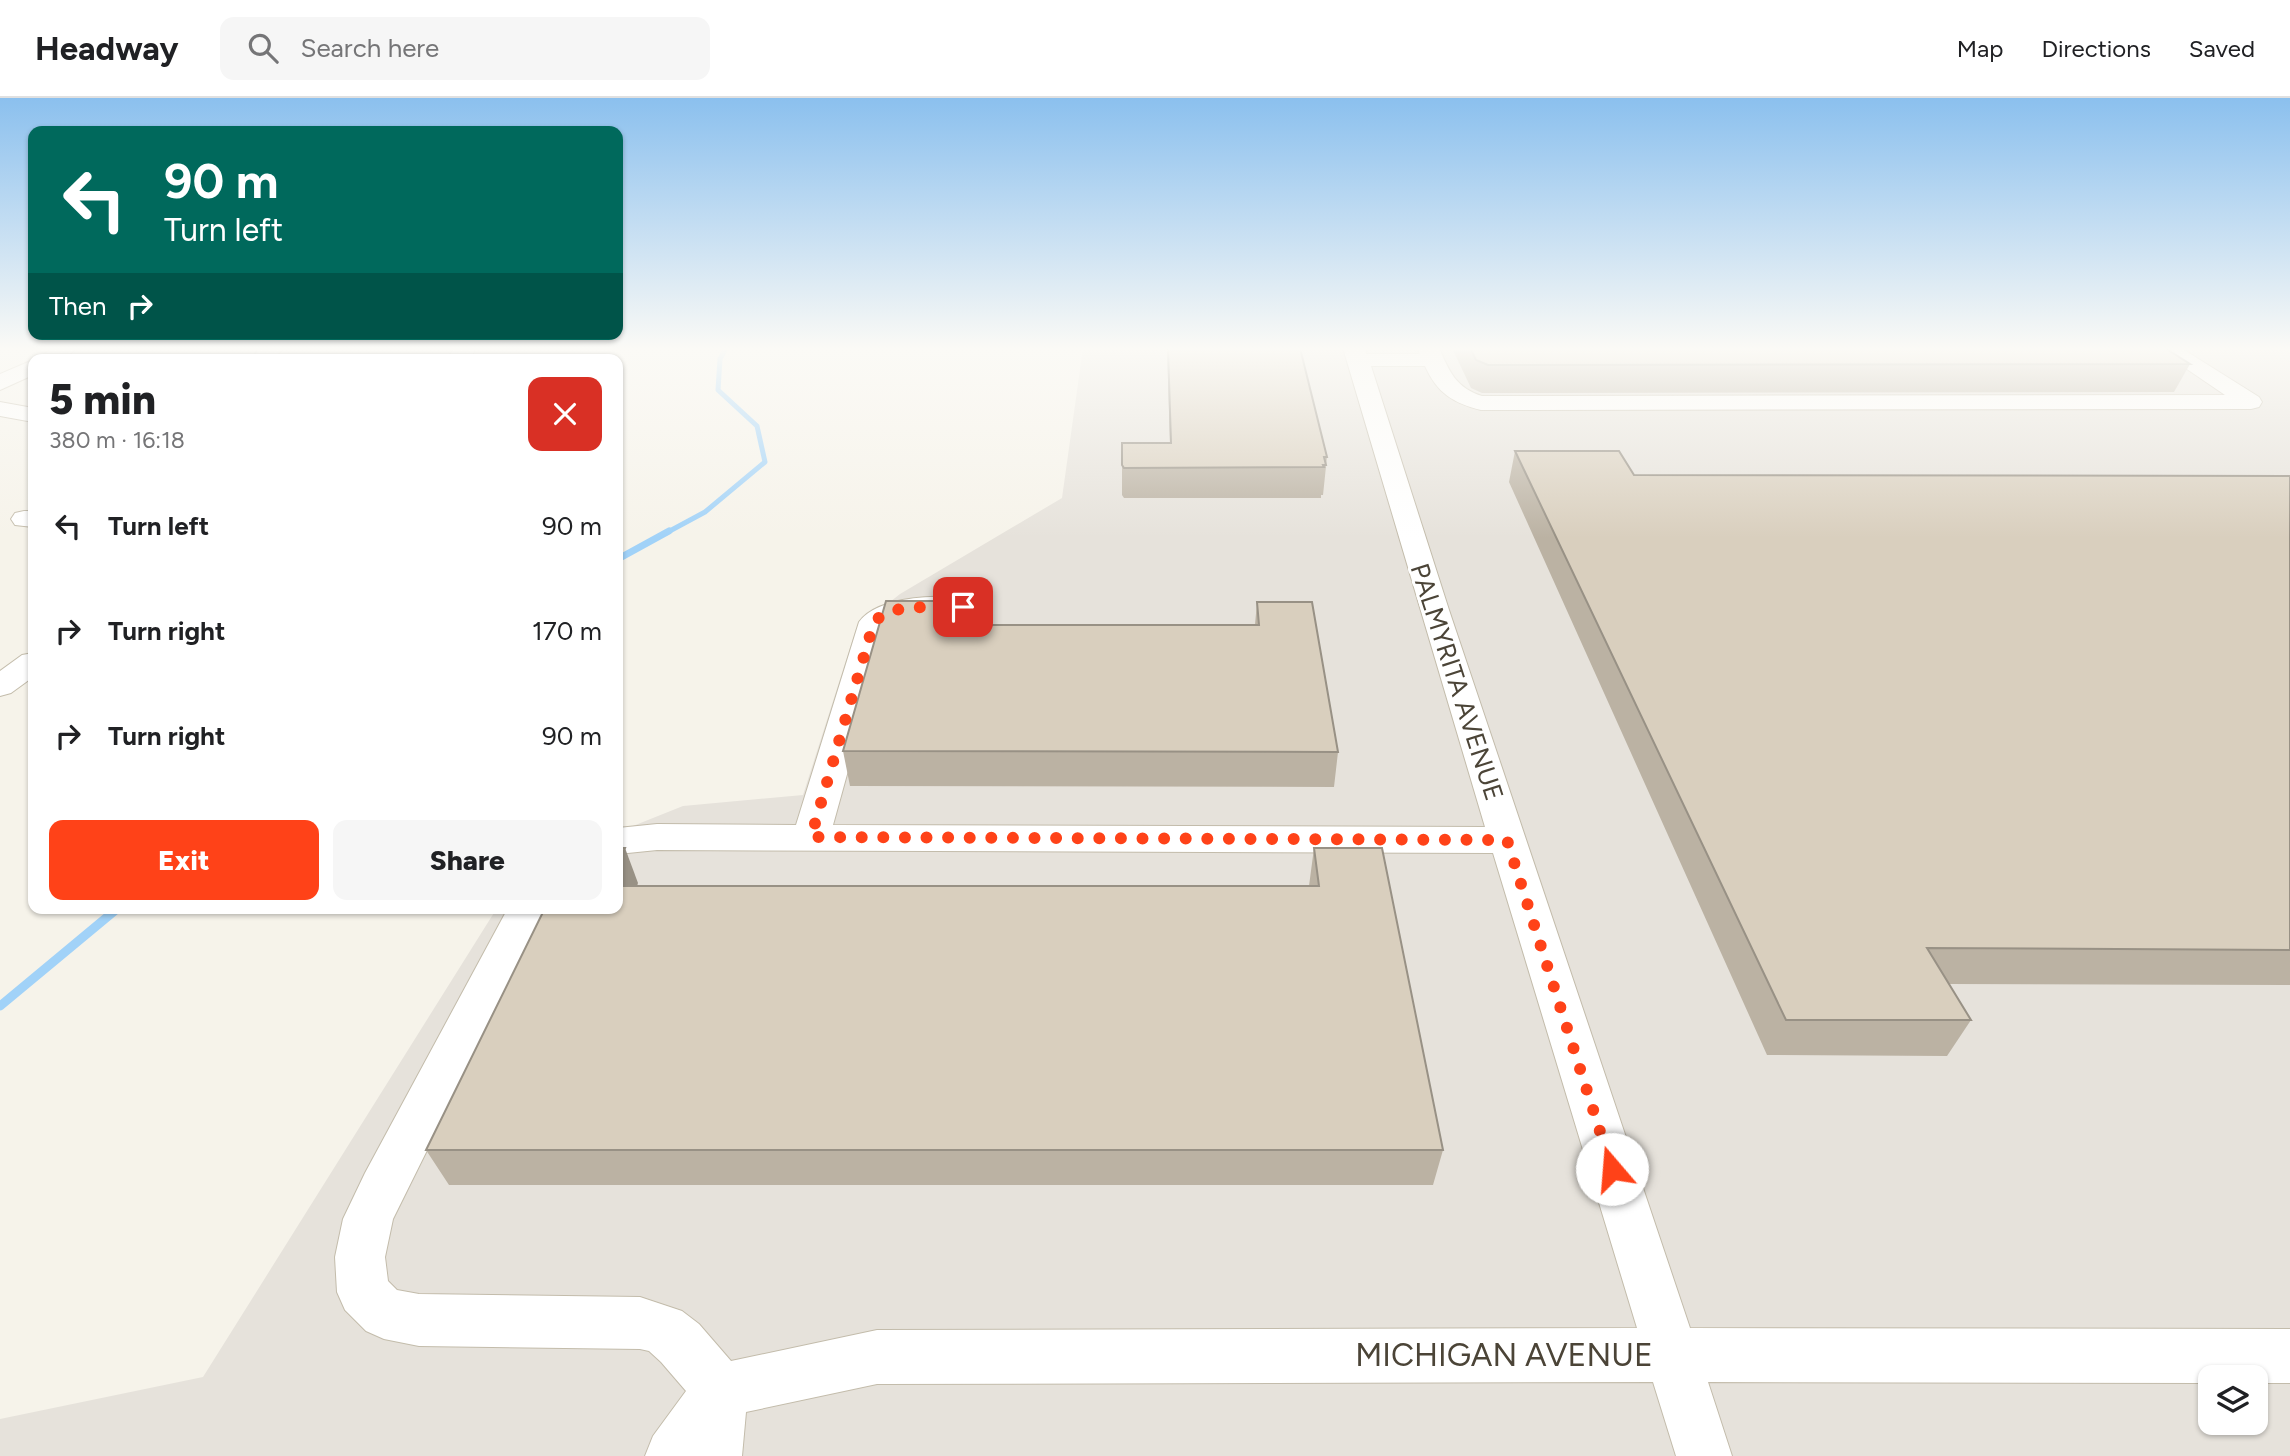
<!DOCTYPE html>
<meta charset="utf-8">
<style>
:root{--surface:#fff;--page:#f6f6f6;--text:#202124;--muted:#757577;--line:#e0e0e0;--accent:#ff4218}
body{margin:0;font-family:Figtree,sans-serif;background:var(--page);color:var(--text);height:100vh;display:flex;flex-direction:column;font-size:26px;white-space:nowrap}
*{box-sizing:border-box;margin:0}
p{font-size:23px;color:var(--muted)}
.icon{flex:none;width:38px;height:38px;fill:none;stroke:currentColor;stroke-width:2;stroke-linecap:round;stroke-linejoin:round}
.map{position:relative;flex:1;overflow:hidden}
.side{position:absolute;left:28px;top:256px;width:595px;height:560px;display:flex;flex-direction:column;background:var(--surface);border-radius:14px;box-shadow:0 2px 5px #0004}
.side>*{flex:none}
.hud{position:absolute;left:28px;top:28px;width:595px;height:214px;border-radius:14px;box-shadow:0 2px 5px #0004;background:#00695c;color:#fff;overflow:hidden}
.fabs{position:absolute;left:2198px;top:1267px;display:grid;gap:14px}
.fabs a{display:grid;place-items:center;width:70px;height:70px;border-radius:14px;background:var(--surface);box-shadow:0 2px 5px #0004;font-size:35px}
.pin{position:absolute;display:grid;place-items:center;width:60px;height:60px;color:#fff;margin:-30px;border-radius:14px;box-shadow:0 4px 10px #0006}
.me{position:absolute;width:77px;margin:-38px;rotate:342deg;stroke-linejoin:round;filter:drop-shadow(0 0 5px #0008)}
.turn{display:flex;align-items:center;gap:24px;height:147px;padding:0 21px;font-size:32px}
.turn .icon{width:91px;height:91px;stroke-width:2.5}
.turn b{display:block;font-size:49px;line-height:60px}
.then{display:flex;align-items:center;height:66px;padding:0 21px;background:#0003;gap:14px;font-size:26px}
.round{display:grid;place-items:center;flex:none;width:74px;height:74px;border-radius:14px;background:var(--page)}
.headline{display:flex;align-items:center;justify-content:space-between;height:119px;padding:0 21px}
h1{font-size:42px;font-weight:800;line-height:52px}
.action{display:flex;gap:14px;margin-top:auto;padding:14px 21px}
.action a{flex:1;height:80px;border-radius:14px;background:var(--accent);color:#fff;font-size:28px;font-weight:800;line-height:80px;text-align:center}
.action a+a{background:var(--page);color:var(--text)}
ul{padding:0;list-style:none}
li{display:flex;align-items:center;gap:21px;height:105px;padding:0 21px}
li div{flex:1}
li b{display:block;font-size:26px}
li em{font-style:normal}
header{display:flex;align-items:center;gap:42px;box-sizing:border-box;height:98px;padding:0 35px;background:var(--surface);border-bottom:2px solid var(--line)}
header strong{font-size:33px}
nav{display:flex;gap:38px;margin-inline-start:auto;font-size:24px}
.search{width:490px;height:63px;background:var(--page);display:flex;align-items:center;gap:18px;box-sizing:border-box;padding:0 24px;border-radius:14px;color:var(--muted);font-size:26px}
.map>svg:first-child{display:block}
</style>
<header>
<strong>Headway</strong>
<div class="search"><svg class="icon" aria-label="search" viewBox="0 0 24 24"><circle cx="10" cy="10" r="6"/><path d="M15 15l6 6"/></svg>Search here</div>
<nav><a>Map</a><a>Directions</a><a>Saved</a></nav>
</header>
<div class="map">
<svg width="2290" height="1358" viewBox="0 0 2290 1358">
<rect width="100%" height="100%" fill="#f6f3ea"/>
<path fill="#e6e2db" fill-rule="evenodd" d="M1083 250 2290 251V1358H0V1321L203 1279 497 810H618V734L683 708 803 697 856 531 900 496 1062 400ZM2210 1279H2256V1325H2210Z"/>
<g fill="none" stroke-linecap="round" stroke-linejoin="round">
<polyline stroke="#a1d2f8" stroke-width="5" points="666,435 705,414 765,364 757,328 718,292 720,261 726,250"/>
<polyline stroke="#a1d2f8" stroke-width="7" points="618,461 669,433"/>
<polyline stroke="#a1d2f8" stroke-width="9" points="0,908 118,810"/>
<g stroke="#c3bcab" stroke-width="2">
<g id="minor">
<polygon points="52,250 77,250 64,261 38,261"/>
<polygon points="260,250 283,250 274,261 251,261"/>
<polygon points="454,250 476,250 470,261 448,261"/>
<path d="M1343 250H1365L1366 256H1420L1417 250H1439C1449 273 1456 290 1482 298L2225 297 2156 250H2181L2259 299 2262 304 2259 309 2251 311 1481 312C1453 305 1437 295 1425 268H1371L1449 512 1690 1230 2290 1231V1285H2256V1279H2210V1285L1708 1284 1732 1358H1676L1653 1284 877 1286 746 1314 742 1358H645L653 1338 686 1293 661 1264 649 1253 640 1251 419 1248 384 1241 366 1233 345 1212 337 1194 335 1159 343 1121 365 1075 508 810H547L393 1121 385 1159 388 1183 397 1192 419 1196 640 1199 682 1213 699 1226 731 1263 877 1232 1637 1230 1493 755 657 752 618 756V730L657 726 796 727 859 524C878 497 944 495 973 503L978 509 973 515C946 522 912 510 888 528L833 727 1485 729Z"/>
<polygon points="33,262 33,277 0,292 0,276"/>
<polygon points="0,304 33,310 33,324 0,318"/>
<polygon points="24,413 33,413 33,429 15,427 11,421 15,415"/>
<polygon points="33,555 33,579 11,595 0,598 0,573 22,557"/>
</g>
</g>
<use href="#minor" fill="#fff" fill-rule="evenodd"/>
</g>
<g fill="#bbb2a3">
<polygon points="1167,250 1300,250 1327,359 1323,397 1321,397 1321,400 1124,400 1122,397 1122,345 1170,345"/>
<polygon points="1452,250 2165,250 2190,266 2174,294 1482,295 1471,290"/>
<polygon points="1515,353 1634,377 2290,378 2290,887 1949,886 1971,922 1947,958 1767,957 1509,384"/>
<polygon points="942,503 945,527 1255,527 1257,504 1338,654 1334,689 850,688 843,653"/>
<polygon points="1314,750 1443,1052 1433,1087 449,1087 426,1052 638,785 637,788 1309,788"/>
</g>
<g fill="#989185">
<polygon points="942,503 946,537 936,527"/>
<polygon points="625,750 638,785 622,824 618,810 618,765"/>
</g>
<g fill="#d9cfbe" stroke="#989185" stroke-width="2">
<polygon points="1168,250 1300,250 1327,359 1324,359 1326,367 1323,367 1324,369 1124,370 1122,367 1122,345 1171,345"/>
<polygon points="1470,250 2165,250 2190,266 1488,267 1476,262"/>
<polygon points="1515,353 1619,353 1634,377 2290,378 2290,852 1927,850 1971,922 1786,922"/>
<polygon points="886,503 942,503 936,527 1259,527 1257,504 1312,504 1338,654 843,653"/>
<polygon points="618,750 625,750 618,765"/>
<polygon points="1314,750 1382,750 1443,1052 426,1052 545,810 618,810 618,788 1319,788"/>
</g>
<linearGradient id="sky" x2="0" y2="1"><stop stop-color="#8bc0ee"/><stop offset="0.57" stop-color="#fbfaf6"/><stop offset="1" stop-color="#fbfaf6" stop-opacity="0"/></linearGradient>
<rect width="2290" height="440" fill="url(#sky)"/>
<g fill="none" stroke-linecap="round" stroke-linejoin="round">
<path stroke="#ff4218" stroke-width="12" stroke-dasharray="0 21.6" d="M963 509C935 511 895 503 874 524L811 739 1507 742 1612 1071"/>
</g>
<g text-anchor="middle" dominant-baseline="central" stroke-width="6" stroke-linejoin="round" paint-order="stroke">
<g font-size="26" fill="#4b4437" stroke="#fff">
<text transform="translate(1457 584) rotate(72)">PALMYRITA AVENUE</text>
</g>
<g font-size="32" fill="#4b4437" stroke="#fff">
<text x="1504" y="1257">MICHIGAN AVENUE</text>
</g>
</g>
</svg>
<div class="fabs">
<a><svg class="icon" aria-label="layers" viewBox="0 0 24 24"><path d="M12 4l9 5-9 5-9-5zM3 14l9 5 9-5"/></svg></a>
</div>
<div class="pin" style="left:963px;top:509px;background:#d93025"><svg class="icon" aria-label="arrive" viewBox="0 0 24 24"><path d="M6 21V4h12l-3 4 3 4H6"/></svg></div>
<svg class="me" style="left:1612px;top:1071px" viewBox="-20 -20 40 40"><circle r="19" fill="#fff"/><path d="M0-13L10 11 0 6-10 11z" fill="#ff4218"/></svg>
<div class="hud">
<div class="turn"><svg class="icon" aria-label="left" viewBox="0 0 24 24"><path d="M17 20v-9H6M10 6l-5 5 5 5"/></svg><div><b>90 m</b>Turn left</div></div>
<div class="then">Then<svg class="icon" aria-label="right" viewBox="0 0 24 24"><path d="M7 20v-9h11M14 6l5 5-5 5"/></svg></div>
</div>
<section class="side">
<div class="headline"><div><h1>5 min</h1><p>380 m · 16:18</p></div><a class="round" style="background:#d93025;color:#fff"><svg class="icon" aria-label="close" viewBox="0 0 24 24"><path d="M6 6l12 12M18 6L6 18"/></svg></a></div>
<ul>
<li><svg class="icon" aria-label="left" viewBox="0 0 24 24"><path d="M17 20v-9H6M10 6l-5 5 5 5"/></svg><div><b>Turn left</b></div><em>90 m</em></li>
<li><svg class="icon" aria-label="right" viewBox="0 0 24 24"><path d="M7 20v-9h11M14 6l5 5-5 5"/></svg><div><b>Turn right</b></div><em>170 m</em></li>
<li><svg class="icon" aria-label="right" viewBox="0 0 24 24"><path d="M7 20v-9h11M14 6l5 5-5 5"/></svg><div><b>Turn right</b></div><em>90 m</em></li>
</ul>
<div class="action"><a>Exit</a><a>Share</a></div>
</section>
</div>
